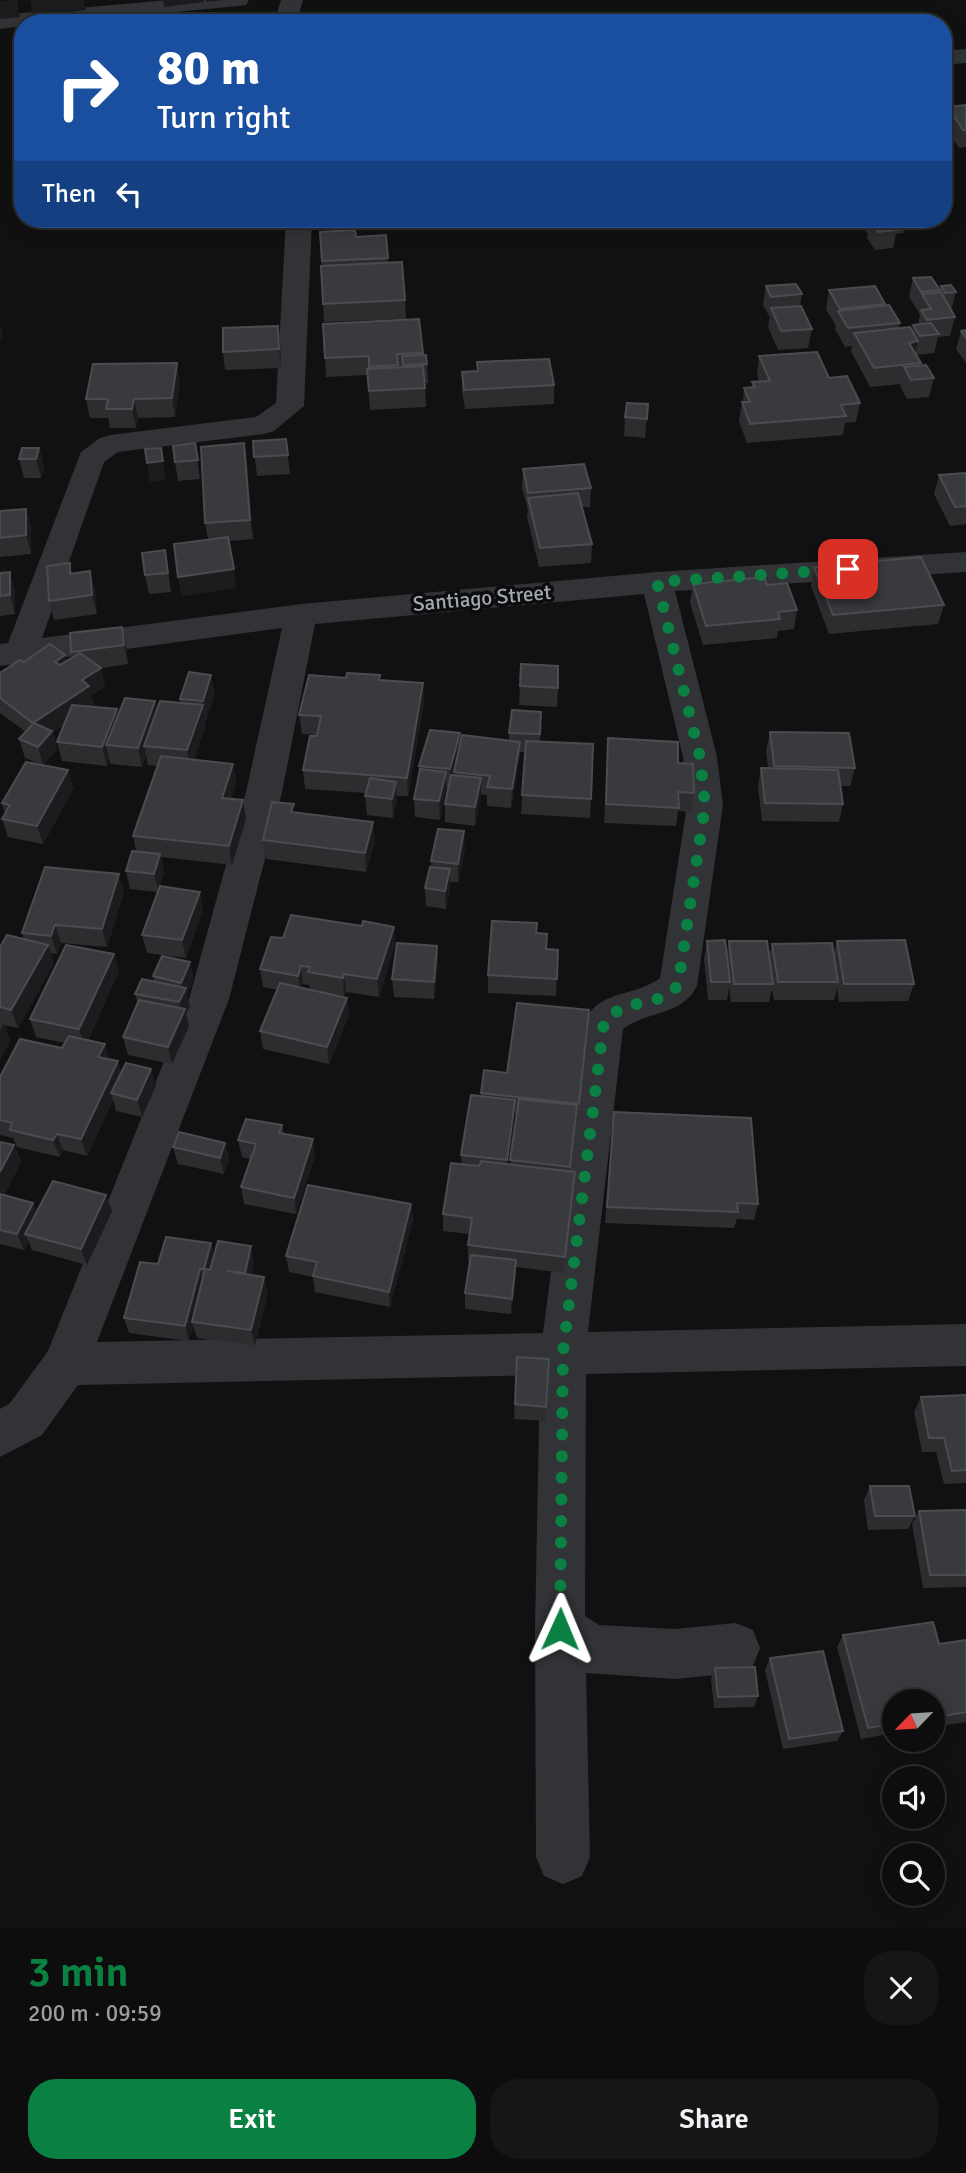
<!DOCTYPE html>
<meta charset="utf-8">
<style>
:root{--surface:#0d0d0e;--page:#161617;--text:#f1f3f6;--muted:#9a9c9e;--line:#2d2d2e;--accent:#0b8043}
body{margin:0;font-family:Signika,sans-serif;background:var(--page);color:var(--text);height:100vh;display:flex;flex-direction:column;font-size:26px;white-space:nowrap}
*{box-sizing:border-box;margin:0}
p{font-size:23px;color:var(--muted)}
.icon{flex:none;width:38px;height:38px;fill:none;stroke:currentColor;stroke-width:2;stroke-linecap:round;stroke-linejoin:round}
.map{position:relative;height:1928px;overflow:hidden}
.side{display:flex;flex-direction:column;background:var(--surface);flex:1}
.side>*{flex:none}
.top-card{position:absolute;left:14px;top:14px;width:938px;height:214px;border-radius:28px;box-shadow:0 4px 18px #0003,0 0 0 2px var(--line);background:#1a4fa0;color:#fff;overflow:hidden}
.needle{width:46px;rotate:245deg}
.fabs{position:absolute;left:882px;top:1689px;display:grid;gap:14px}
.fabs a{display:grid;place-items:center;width:63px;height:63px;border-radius:50%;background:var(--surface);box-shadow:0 4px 18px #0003,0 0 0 2px var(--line);font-size:35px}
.pin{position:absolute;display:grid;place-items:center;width:60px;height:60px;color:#fff;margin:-30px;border-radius:14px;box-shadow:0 4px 10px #0006}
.me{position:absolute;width:77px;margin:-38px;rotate:1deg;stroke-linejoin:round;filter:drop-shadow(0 0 5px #0008)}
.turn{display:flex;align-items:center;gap:24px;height:147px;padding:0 28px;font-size:32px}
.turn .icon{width:91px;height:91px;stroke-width:2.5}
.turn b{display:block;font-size:49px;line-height:60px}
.then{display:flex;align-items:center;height:66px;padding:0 28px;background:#0003;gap:14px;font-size:26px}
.round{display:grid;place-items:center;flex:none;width:74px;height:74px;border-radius:28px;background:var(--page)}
.summary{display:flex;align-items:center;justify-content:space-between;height:119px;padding:0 28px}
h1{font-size:42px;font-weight:600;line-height:52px;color:var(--accent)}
.cta{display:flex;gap:14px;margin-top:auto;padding:14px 28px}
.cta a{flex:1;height:80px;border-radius:28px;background:var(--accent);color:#fff;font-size:28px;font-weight:600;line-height:80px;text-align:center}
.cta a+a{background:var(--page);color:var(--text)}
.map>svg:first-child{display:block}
</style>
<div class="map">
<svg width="966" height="1928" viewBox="0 0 966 1928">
<rect width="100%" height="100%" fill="#111112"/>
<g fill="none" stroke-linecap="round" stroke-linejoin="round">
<g fill="#323337" fill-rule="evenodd">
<polygon points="168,0 249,0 246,5 238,6 63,23 23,23 23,26 0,29 0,15"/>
<polygon points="281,0 303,0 296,23 274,23"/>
<polygon points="966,49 966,63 943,65 943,51"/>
<path d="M286 219H312L304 406 274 431 264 434 118 452 104 462 42 638 301 604 657 572 966 552V572L675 591 717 757 723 805 697 986C681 1017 648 1010 623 1029L588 1332 966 1324V1366L586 1374 585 1616 599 1625 675 1629 735 1623 753 1630 760 1648 753 1666 735 1673 675 1679 586 1673 590 1857 582 1876 563 1884 544 1876 536 1857 535 1629 540 1375 78 1385 42 1435 0 1457V1409L10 1403 48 1351 189 999 246 792 282 628 0 666V644L8 643 81 452 100 438 110 435 256 417 276 403ZM644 594 683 757 687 805 660 978C635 997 601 989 584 1021L543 1333 97 1342 229 999 282 792 315 624Z"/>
</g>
</g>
<g fill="#2d2d30" fill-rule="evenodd">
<polygon points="966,105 966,147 959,148 944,125 948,107"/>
<polygon points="330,219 388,219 388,224 331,226"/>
<polygon points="861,219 907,219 904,233 896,234 893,248 875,250 867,238 868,235 860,222"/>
<polygon points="320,232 356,237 386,235 388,263 405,300 406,319 324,322"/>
<polygon points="913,278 940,290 941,286 956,292 951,310 955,317 950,336 938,337 934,353 916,355 921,363 920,365 934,378 929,397 907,399 900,386 901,384 870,387 851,351 852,346 845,347 835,329 836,326 826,309 829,290 885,304 885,306 900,323 899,328 912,331 913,325 918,324 920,316 918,311 909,297"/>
<polygon points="766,286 802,294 800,306 812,329 808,348 778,350 768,327 770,316 769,316 763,305"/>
<polygon points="419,319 423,355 427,364 428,383 425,383 426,407 370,410 367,375 326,377 325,358"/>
<polygon points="966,330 966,363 956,349 961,331"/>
<polygon points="280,345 281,368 225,370 223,352"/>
<polygon points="759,356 829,378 860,403 856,422 845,423 843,435 747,443 739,421 742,402 743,402 744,388 752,388 752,382 759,382 757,375"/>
<polygon points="477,362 554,385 554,404 465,409 462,391 462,372 477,371"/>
<polygon points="180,382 175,417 138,418 136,428 110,428 108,418 90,418 86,399"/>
<polygon points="648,404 645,438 624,436 625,417"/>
<polygon points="286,439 290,474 257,476 253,441"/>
<polygon points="195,443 200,479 178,481 175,462"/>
<polygon points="39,448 44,467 41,478 24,478 19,459"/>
<polygon points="247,462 253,539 229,541 236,588 182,596 178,577 208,539 205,523"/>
<polygon points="523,469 591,488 590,507 582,507 592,544 591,563 539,567 527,517 528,510 522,488"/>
<polygon points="966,473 966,524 950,526 934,494 939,475"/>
<polygon points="26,509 31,528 31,554 0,557 0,511"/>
<polygon points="165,550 171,592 149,594 145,575"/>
<polygon points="70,563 72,573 90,571 95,590 97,614 54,620 49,601"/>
<polygon points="814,567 944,605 938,624 829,634 811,586"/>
<polygon points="0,573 15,591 15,614 0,616"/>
<polygon points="693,584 767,585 797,610 794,629 778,631 777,638 703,645 690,603"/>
<polygon points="122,627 126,646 128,664 101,668 105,687 91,696 94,705 91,706 117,709 118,714 155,701 157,711 180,703 180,699 215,694 206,720 205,720 206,724 194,760 233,764 236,782 231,799 243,800 246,819 232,865 161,857 164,872 160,887 203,910 186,958 147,953 142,935 158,892 130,889 126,871 136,851 133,836 158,766 148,765 146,755 142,767 111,764 109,759 107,766 62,761 57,742 64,725 53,732 57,749 43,765 25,758 19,739 26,732 0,713 0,673 24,662 65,655 67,661 73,657 71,652"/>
<polygon points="380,680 423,683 424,702 408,796 397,796 397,801 393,818 367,815 365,796 366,793 305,789 303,770 317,735 302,734 299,715"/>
<polygon points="520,686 558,688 557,707 519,705"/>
<polygon points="541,712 540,742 591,799 590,818 521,814 525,752 520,752 519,761 511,808 487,806 487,795 481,794 475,826 445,822 445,804 448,788 446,787 440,820 415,817 414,799 419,774 419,766 460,733 460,746 509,741 509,733"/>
<polygon points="770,732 855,768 850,786 841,786 843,804 839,822 762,821 758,787 761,768 768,768 766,751"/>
<polygon points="608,738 678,763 694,793 691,812 678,811 676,826 604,823"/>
<polygon points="68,770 73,789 43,844 8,837 2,819 5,814 2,803"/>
<polygon points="295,812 375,841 366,872 266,859 263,840"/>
<polygon points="465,849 458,882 450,882 450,887 446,909 426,906 425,888 431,867 431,861"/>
<polygon points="124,892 107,947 61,943 57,954 50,953 54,963 18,1028 4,1025 10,1041 0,1060 0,947 24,940 22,933"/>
<polygon points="537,934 546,949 558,950 556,996 488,993 488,975"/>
<polygon points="707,941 726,954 729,941 769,956 772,944 834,952 837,941 914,984 908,1001 839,1002 837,988 834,1000 774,1000 772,989 769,1002 731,1002 729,987 727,1000 708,1000 704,959"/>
<path d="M395 945 379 997 346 992 344 996 325 993 347 998 349 1015 329 1064 263 1049 260 1031 278 990 263 987 260 969ZM303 984 309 985 310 989 302 988Z"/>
<polygon points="437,946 438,964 434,999 394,997 392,979"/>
<polygon points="114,954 119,971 88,1040 109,1059 121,1072 151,1069 156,1086 142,1117 116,1111 113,1100 87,1156 63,1150 60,1157 17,1147 13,1138 0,1135 0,1077 62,1048 65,1043 36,1037 30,1019"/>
<polygon points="190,962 193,979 187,995 190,1006 186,1014 189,1026 172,1064 128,1055 123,1037 138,1004 135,994 154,981 153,976"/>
<path d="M589 1010 577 1121H576L570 1171 573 1188 564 1273 516 1267 511 1314 465 1309V1293L470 1261H468V1245L470 1234 443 1231V1214L462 1164 461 1155 481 1096V1093ZM515 1114H517L510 1164H508Z"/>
<polygon points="614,1112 758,1204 754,1220 737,1219 734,1228 605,1223"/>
<polygon points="282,1125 284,1134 315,1156 296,1214 244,1204 241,1187 251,1159 242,1157 238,1140"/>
<polygon points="0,1142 14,1145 21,1162 4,1195 33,1203 37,1212 112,1211 87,1265 32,1250 29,1242 24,1250 0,1244"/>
<polygon points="225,1143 229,1159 224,1174 178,1164 173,1147"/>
<polygon points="411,1204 413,1220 390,1307 315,1292 313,1277 289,1272 286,1256"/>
<polygon points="211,1243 214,1255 254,1262 251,1275 268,1293 255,1345 197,1338 193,1326 189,1341 129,1333 124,1318 158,1264"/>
<polygon points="517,1357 549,1359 545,1421 514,1419"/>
<polygon points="966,1395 966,1483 944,1484 936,1452 922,1452 914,1412 921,1397"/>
<polygon points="870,1486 915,1516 908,1529 868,1530 864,1500"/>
<polygon points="966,1510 966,1587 923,1588 912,1524 919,1511"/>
<polygon points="843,1635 939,1644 966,1640 966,1722 933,1727 933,1701 894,1701 894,1733 861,1739 837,1647"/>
<polygon points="770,1658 843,1731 837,1741 783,1749 765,1670"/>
<polygon points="715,1668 758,1696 754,1707 714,1708 711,1679"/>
</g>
<g fill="#1c1c1e">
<polygon points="17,0 20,17 0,19 0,1"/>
<polygon points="30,0 84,0 86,10 33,17"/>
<polygon points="163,0 204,0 204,2 164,7"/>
<polygon points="206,0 225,0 206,2"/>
<polygon points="0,323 3,336 0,340"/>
<polygon points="278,326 280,345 281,368 279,349"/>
<polygon points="918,341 914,360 909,343"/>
<polygon points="177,363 180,382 175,417 172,398"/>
<polygon points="134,399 138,418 136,428 132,409"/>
<polygon points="244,443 247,462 253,539 250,520"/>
<polygon points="39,448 44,467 41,478 36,459"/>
<polygon points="161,448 166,480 150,482 147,463"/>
<polygon points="26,509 31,528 31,554 26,535"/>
<polygon points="234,569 236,588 182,596 178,577"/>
<polygon points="90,571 95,590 97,614 92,595"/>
<polygon points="10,572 15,591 15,614 10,595"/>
<polygon points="122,627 126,646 128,664 124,645"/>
<polygon points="65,655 70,674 55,662"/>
<polygon points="101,668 105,687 91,696 94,705 53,732 57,749 43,765 38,747 33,723 82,680"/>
<polygon points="211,675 215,694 206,720 203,701"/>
<polygon points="423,683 424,702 408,796 407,778"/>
<polygon points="155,701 158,720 144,746 146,755 142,767 138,748"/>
<polygon points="203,705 206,724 191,769 187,750"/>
<polygon points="117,709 121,728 106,745 109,759 107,766 102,747"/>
<polygon points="460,733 460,752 450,788 450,769"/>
<polygon points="520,742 519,761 511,808 512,789"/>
<polygon points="233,764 236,782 226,817 222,798"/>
<polygon points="68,770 73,789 43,844 37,826"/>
<polygon points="446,772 446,791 440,820 439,801"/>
<polygon points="481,778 481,797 475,826 475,807"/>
<polygon points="396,782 397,801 393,818 392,799"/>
<polygon points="243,800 246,819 232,865 229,846"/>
<polygon points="373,822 375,841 366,872 365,853"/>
<polygon points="464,831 465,849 458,882 458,864"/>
<polygon points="160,854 164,872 159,892 154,874"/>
<polygon points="450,869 450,887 446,909 445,891"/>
<polygon points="119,874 124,892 107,947 102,929"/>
<polygon points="200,892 203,910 186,958 182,940"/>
<polygon points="55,925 61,943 57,954 51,936"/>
<polygon points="394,927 395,945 379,997 377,979"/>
<polygon points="48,945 54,963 18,1028 11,1010"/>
<polygon points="437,946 438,964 434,999 434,982"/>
<polygon points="114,954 119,971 85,1046 79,1029"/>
<polygon points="190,962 193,979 187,995 190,1006 186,1014 189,1026 172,1064 168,1047 182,1015 179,1002 183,994 181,983"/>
<polygon points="301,966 303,984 301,994 298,976"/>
<polygon points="344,974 346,992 344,996 343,978"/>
<polygon points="347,998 349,1015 329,1064 327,1047"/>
<polygon points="4,1023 10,1041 0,1060 0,1030"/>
<polygon points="105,1044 110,1062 98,1057"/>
<polygon points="118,1061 123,1078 111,1093 113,1100 87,1156 81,1139"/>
<polygon points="151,1069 156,1086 142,1117 137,1100"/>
<polygon points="515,1100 515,1117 506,1177 507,1160"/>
<polygon points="57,1134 63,1150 60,1157 53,1140"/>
<polygon points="313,1139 315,1156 296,1214 294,1198"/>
<polygon points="225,1143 229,1159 224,1174 220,1158"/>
<polygon points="14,1145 21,1162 0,1202 0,1172"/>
<polygon points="106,1195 112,1211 87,1265 81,1249"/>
<polygon points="33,1203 40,1219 25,1234 29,1242 24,1250 17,1234"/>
<polygon points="411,1204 413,1220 390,1307 389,1292"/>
<polygon points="211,1243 215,1259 208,1285 204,1269"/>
<polygon points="251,1246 254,1262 248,1289 245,1273"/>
<polygon points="516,1260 516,1276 511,1314 512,1299"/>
<polygon points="200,1269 205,1284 192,1322 193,1326 189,1341 185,1326"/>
<polygon points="264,1277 268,1293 255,1345 251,1330"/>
</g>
<g fill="#393a3e" stroke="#4a4c50" stroke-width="2">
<polygon points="966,105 966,130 963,130 948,107"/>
<polygon points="871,219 890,219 897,230 878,232"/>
<polygon points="355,230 356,237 386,235 388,258 322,261 320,232"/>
<polygon points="402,262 405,300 323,304 321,266"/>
<polygon points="931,277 940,290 921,292 913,278"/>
<polygon points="796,284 802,294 771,297 766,286"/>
<polygon points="951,285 956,292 945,293 941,286"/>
<polygon points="875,286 885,304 840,309 829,290"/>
<polygon points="941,292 955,317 927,320 921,310 931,309 922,294"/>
<polygon points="889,305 900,323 848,328 838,311"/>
<polygon points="801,306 812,329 781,331 771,308"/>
<polygon points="419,319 423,353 397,354 398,365 369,367 369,356 325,358 323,324"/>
<polygon points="931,323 939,334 920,336 913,325"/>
<polygon points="278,326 279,349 223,352 223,328"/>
<polygon points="910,327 918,341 909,343 921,363 874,368 854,333"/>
<polygon points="966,330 966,338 961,331"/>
<polygon points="817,352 829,378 847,376 860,403 841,405 846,416 750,424 742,402 750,402 744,388 755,387 752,382 770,381 759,356"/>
<polygon points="426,355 427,364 403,365 402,356"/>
<polygon points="549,359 554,385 464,390 462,372 478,371 477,362"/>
<polygon points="177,363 172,398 134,399 132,409 106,409 108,399 86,399 93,364"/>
<polygon points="926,365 934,378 911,380 904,367"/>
<polygon points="423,366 425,388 369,391 367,369"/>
<polygon points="627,403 648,404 647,419 625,417"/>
<polygon points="286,439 288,455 254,457 253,441"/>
<polygon points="195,443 198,460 175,462 173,446"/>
<polygon points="244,443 250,520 205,523 201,447"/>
<polygon points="22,448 39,448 36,459 19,459"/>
<polygon points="161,448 163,461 147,463 145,449"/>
<polygon points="584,464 591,488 528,493 523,469"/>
<polygon points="966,473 966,506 955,507 939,475"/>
<polygon points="578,493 592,544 540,548 528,498"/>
<polygon points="26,509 26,535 0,538 0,511"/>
<polygon points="228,537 234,569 178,577 174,544"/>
<polygon points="165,550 168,573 145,575 142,553"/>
<polygon points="921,557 944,605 833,615 814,567"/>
<polygon points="70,563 70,574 90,571 92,595 49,601 47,566"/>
<polygon points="10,572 10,595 0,596 0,573"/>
<polygon points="764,577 767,585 787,583 797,610 778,612 780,619 706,626 693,584"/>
<polygon points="122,627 124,645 71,652 70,633"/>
<polygon points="50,644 65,655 55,662 60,665 80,653 101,668 82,680 89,686 33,723 0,698 0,673 20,660 24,662"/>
<polygon points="521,664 558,666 558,688 520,686"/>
<polygon points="189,672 211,675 203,701 180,699"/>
<polygon points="347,673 380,675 379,680 423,683 407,778 303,770 310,736 317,736 321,716 299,715 309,675 346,678"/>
<polygon points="125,698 155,701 138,748 106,745"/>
<polygon points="160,701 203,705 187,750 144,746"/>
<polygon points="72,705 117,709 102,747 57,742"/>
<polygon points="512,710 541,712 540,734 509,733"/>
<polygon points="34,723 52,731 38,747 19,739"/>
<polygon points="430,730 460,733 450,769 419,766"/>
<polygon points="770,732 849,733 855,768 774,766"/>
<polygon points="462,735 520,742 512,789 487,787 490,776 454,772"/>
<polygon points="608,738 678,742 678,763 693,764 694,793 678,792 679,808 606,804"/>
<polygon points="526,741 593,744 591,799 522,795"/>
<polygon points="161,756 233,764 222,798 243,800 229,846 133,836"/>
<polygon points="26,762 68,770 37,826 2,819 10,805 2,803"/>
<polygon points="761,768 838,770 843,804 765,803"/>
<polygon points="420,769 446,772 439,801 414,799"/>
<polygon points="451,775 481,778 475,807 445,804"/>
<polygon points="370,778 396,782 392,799 365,796"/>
<polygon points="272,802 294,804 291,812 373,822 365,853 263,840"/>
<polygon points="438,829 464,831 458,864 431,861"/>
<polygon points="132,851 160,854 154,874 126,871"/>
<polygon points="45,867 119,874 102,929 55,925 51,936 22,933"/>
<polygon points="430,867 450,869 445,891 425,888"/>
<polygon points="160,886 200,892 182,940 142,935"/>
<polygon points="291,915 362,926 363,921 394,927 377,979 344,974 343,978 308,972 310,967 301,966 298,976 260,969 271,937 283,938"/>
<polygon points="492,921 537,923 536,933 547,934 546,949 558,950 557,979 488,975"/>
<polygon points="7,935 48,945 11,1010 0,1007 0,947"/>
<polygon points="725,940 730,982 711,982 707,941"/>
<polygon points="905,940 914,984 844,984 837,941"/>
<polygon points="729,941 767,941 773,984 734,984"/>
<polygon points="397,943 437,946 434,982 392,979"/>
<polygon points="832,943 838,982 778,982 772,944"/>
<polygon points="66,945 114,954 79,1029 30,1019"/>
<polygon points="162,956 190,962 181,983 153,976"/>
<polygon points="142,979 186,988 179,1002 135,994"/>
<polygon points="280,983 347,998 327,1047 260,1031"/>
<polygon points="139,1000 185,1009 168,1047 123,1037"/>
<polygon points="517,1003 589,1010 579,1104 481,1093 484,1070 507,1073"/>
<polygon points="69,1036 105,1044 98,1057 118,1061 81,1139 57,1134 53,1140 10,1130 12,1123 0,1120 0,1077 20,1039 62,1048"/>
<polygon points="126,1063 151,1069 137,1100 111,1093"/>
<polygon points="471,1095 515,1100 507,1160 461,1155"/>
<polygon points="519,1099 577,1105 570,1167 510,1160"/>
<polygon points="614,1112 751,1118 758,1204 737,1203 738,1212 607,1207"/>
<polygon points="246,1119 282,1125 279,1133 313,1139 294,1198 241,1187 256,1144 238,1140"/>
<polygon points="179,1132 225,1143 220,1158 173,1147"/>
<polygon points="0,1142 14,1145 0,1172"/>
<polygon points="481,1161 575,1172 565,1257 468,1245 472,1218 443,1214 451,1163 479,1166"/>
<polygon points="53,1181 106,1195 81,1249 25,1234"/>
<polygon points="308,1185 411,1204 389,1292 313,1276 317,1262 286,1256"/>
<polygon points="0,1194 33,1203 17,1234 0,1230"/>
<polygon points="166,1237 211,1243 204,1269 200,1269 185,1326 124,1318 140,1262 158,1264"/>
<polygon points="218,1241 251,1246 245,1273 227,1271 264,1277 251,1330 192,1322 205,1269 210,1270"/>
<polygon points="471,1255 516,1260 512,1299 465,1293"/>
<polygon points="517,1357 549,1359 546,1407 515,1404"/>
<polygon points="966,1395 966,1470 952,1471 944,1438 929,1438 921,1397"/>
<polygon points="870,1486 909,1486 915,1516 875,1516"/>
<polygon points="966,1510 966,1575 930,1575 919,1511"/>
<polygon points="933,1622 939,1644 966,1640 966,1712 933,1718 933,1701 894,1701 894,1724 868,1728 843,1635"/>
<polygon points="823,1651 843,1731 789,1739 770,1658"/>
<polygon points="755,1667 758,1696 718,1697 715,1668"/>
</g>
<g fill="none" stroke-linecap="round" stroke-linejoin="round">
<polyline stroke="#0b8043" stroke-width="12" stroke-dasharray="0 21.6" points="560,1629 563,1352 604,1021 623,1007 662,998 678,986 705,805 700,757 657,582 848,569"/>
</g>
<g text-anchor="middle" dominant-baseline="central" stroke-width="7" stroke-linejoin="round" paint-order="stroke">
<g font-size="21" fill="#a2a8b2" stroke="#0c0c0d">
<text transform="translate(482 598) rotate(-5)">Santiago Street</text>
</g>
</g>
</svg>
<div class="fabs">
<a><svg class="needle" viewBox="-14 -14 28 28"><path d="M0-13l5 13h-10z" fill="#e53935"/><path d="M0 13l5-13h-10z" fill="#9a9c9e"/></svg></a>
<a><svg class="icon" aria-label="sound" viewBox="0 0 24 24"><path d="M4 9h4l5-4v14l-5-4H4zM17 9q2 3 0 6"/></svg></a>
<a><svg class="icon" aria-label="search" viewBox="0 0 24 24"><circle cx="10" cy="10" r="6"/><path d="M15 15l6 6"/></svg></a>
</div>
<div class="pin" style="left:848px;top:569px;background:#d93025"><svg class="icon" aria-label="arrive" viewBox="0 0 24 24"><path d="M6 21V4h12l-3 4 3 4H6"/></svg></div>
<svg class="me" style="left:560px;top:1629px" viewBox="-20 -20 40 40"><path d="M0-17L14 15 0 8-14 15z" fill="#0b8043" stroke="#fff" stroke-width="4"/></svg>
<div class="top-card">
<div class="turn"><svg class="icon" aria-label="right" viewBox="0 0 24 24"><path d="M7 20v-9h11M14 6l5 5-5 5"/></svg><div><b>80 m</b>Turn right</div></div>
<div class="then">Then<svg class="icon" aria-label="left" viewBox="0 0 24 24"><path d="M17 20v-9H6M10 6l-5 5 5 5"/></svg></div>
</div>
</div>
<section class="side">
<div class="summary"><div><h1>3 min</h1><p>200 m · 09:59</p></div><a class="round"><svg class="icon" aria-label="close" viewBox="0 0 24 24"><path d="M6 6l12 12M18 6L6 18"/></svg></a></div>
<div class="cta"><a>Exit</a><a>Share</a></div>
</section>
